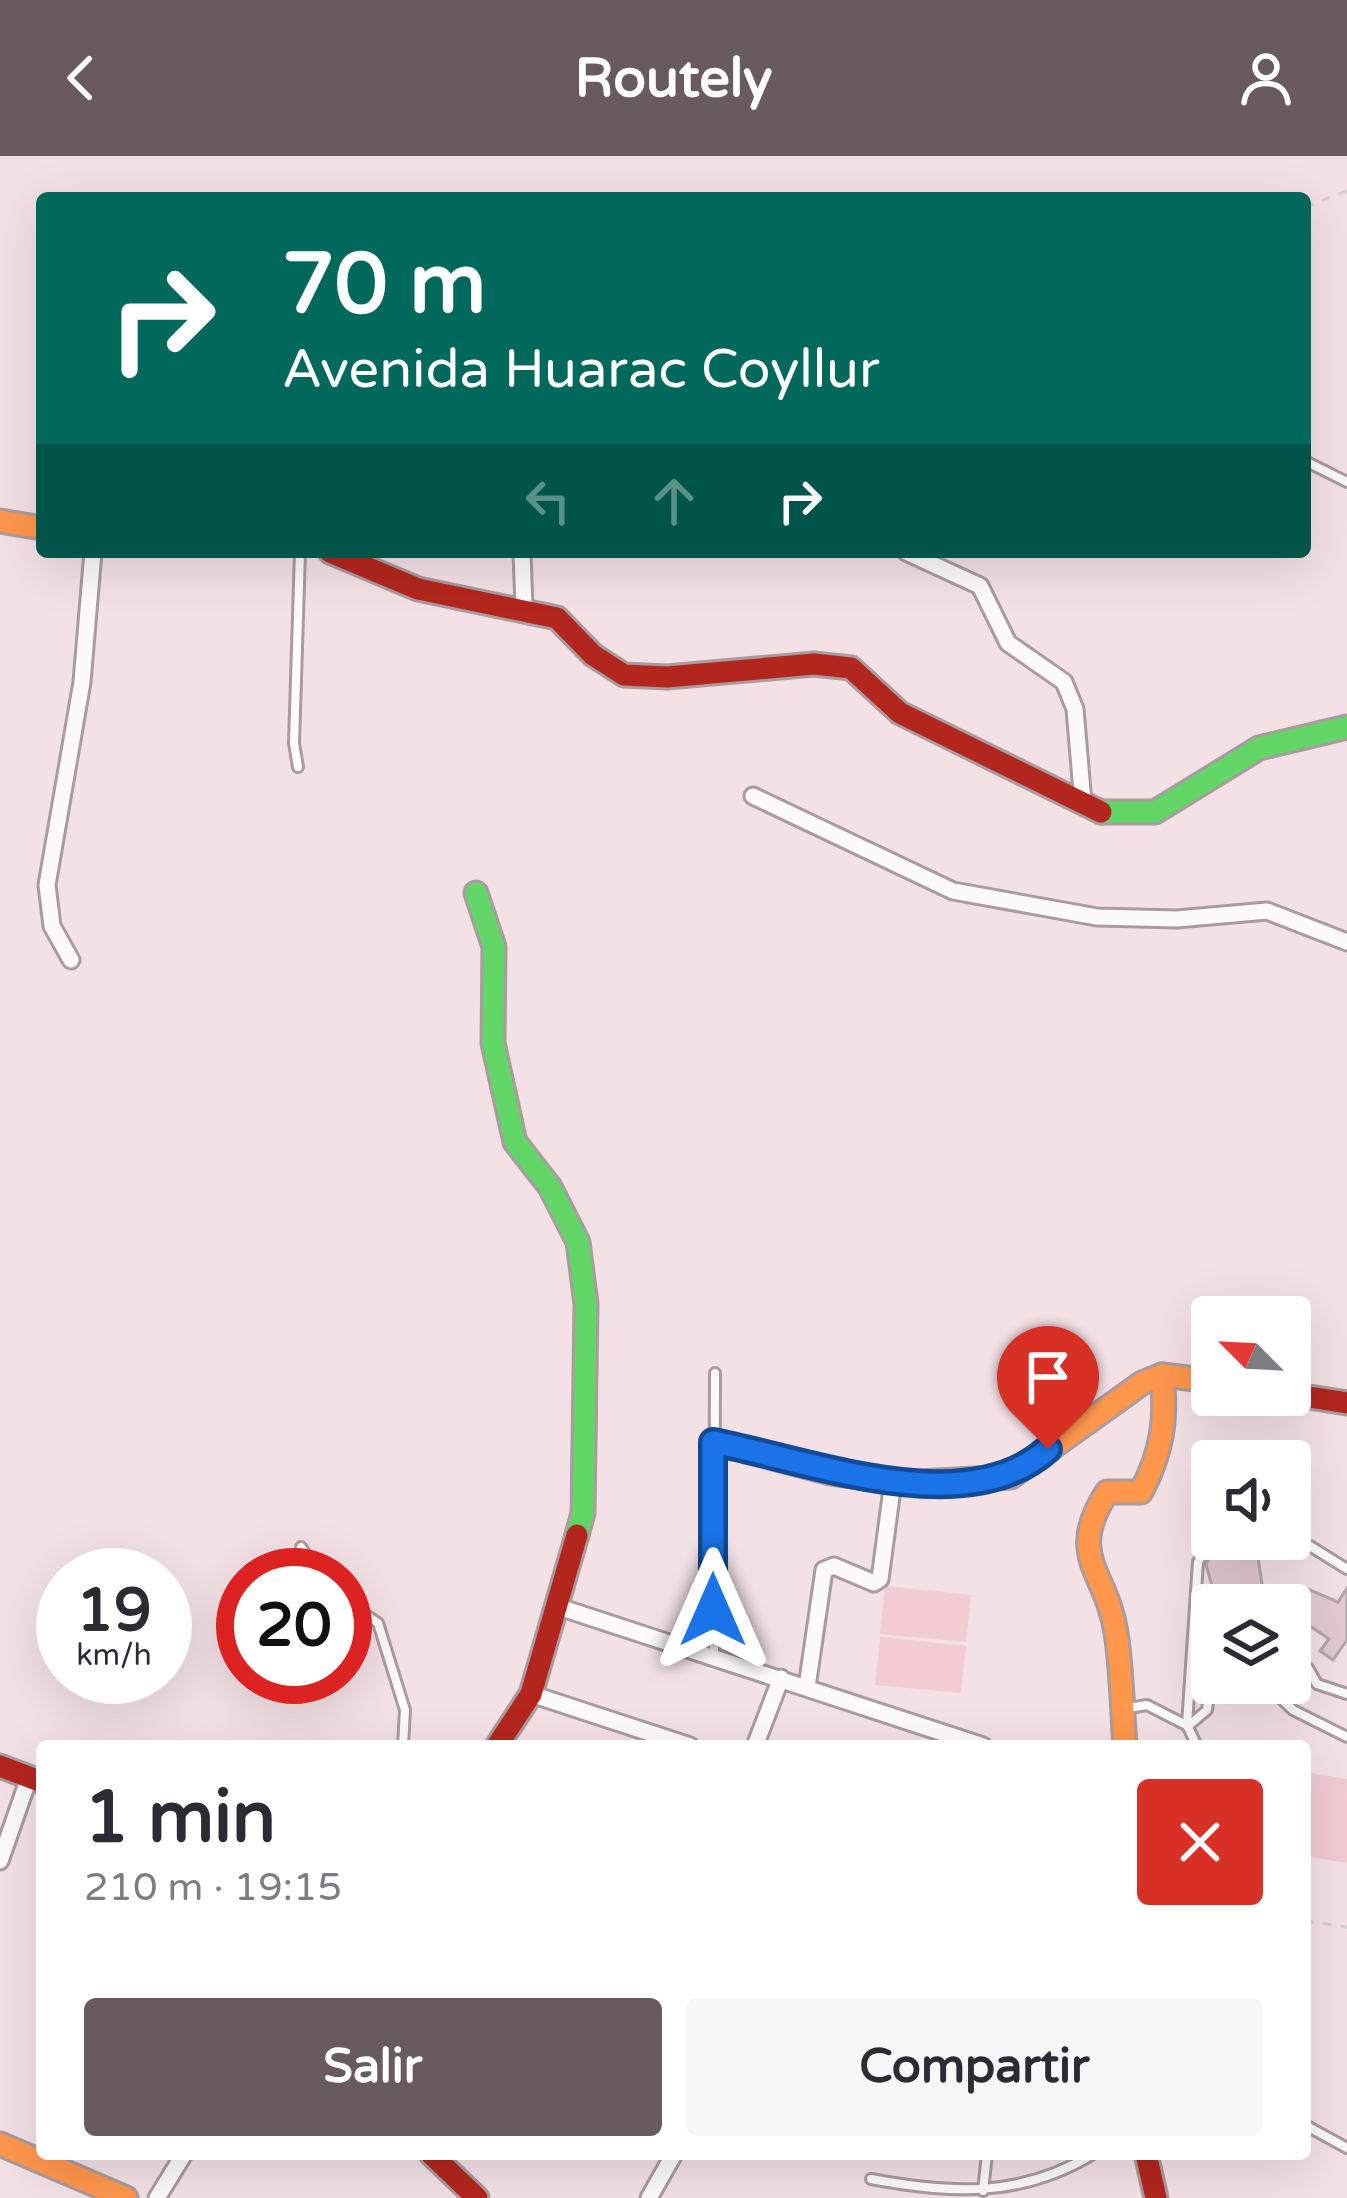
<!DOCTYPE html>
<html lang="es">
<meta charset="utf-8">
<style>
:root{--surface:#fff;--page:#f7f7f7;--text:#2b2b33;--muted:#7c7c81;--accent:#695a5e}
body{margin:0;font-family:"Varela Round",sans-serif;background:var(--page);color:var(--text);height:100vh;display:flex;flex-direction:column;font-size:45px;white-space:nowrap}
*{box-sizing:border-box;margin:0}
p{font-size:39px;color:var(--muted)}
.icon{flex:none;width:66px;height:66px;fill:none;stroke:currentColor;stroke-width:2;stroke-linecap:round;stroke-linejoin:round}
.map{position:relative;flex:1;overflow:hidden}
.drawer{position:absolute;left:36px;top:1584px;width:1275px;height:420px;display:flex;flex-direction:column;background:var(--surface);border-radius:12px;box-shadow:0 12px 48px #0002}
.drawer>*{flex:none}
.hud{position:absolute;left:36px;top:36px;width:1275px;height:366px;border-radius:12px;box-shadow:0 12px 48px #0002;background:#00695c;color:#fff;overflow:hidden}
.needle{width:78px;rotate:294deg}
.fabs{position:absolute;left:1191px;top:1140px;display:grid;gap:24px}
.fabs a{display:grid;place-items:center;width:120px;height:120px;border-radius:12px;background:var(--surface);box-shadow:0 12px 48px #0002;font-size:60px}
.speed{position:absolute;left:36px;top:1392px;display:flex;gap:24px;font-size:60px;font-weight:700;text-align:center}
.speed>*{display:grid;place-content:center;width:156px;height:156px;border-radius:50%;background:var(--surface);box-shadow:0 12px 48px #0002;line-height:1}
.speed small{font-size:30px;font-weight:400}
.speed .limit{border:18px solid #d22;background:#fff;color:#111}
.pin{position:absolute;display:grid;place-items:center;width:102px;height:102px;color:#fff;margin:-123px -51px;border-radius:50% 50% 50% 0;rotate:-45deg;box-shadow:0 0 12px #0007}
.pin .icon{rotate:45deg}
.me{position:absolute;width:132px;margin:-66px;rotate:0deg;stroke-linejoin:round;filter:drop-shadow(0 0 9px #0008)}
.turn{display:flex;align-items:center;gap:42px;height:252px;padding:0 48px;font-size:54px}
.turn .icon{width:156px;height:156px;stroke-width:2.5}
.turn b{display:block;font-size:84px;line-height:102px}
.lanes{display:flex;align-items:center;height:114px;padding:0 48px;background:#0003;justify-content:center;gap:60px;direction:ltr}
.lanes .off{opacity:.35}
.round{display:grid;place-items:center;flex:none;width:126px;height:126px;border-radius:12px;background:var(--page)}
.headline{display:flex;align-items:center;justify-content:space-between;height:204px;padding:0 48px}
h1{font-size:72px;font-weight:800;line-height:90px}
.primary-button{display:flex;gap:24px;margin-top:auto;padding:24px 48px}
.primary-button a{flex:1;height:138px;border-radius:12px;background:var(--accent);color:#fff;font-size:48px;font-weight:800;line-height:138px;text-align:center}
.primary-button a+a{background:var(--page);color:var(--text)}
header{display:flex;justify-content:space-between;align-items:center;height:156px;padding:0 48px;background:var(--accent);color:#fff;font-size:54px;font-weight:800}
.map>svg:first-child{display:block}
</style>
<header><svg class="icon" aria-label="back" viewBox="0 0 24 24"><path d="M15 5l-7 7 7 7"/></svg>Routely<svg class="icon" aria-label="person" viewBox="0 0 24 24"><circle cx="12" cy="8" r="4"/><path d="M4 21q1-7 8-7t8 7"/></svg></header>
<div class="map">
<svg width="1347" height="2042" viewBox="0 0 1347 2042">
<rect width="100%" height="100%" fill="#f4e1e5"/>
<g fill="#f2cbd3">
<polygon points="885,1430 971,1439 966,1486 880,1478"/>
<polygon points="880,1481 966,1490 961,1537 875,1529"/>
<polygon points="1305,1616 1347,1623 1347,1707 1305,1700"/>
</g>
<g fill="#e2cad0" stroke="#b5a6aa" stroke-width="3">
<polygon points="1264,1385 1266,1400 1258,1401 1265,1449 1217,1449 1206,1408 1217,1390"/>
<polygon points="1347,1432 1347,1484 1333,1504 1320,1495 1329,1483 1291,1457 1308,1433 1338,1446"/>
</g>
<g fill="none" stroke-linecap="round" stroke-linejoin="round">
<g stroke="#a99b9e" stroke-width="14">
<g id="lane">
<polyline points="1305,305 1347,326"/>
<polyline points="298,611 294,587 300,396"/>
<polyline points="1285,1383 1310,1390 1347,1413"/>
<polyline points="301,1391 319,1419"/>
<polyline points="345,1445 378,1467 405,1554 403,1590"/>
<polyline points="714,1499 715,1217"/>
<polyline points="1308,1512 1317,1528 1347,1538"/>
<polyline points="1265,1527 1293,1554 1347,1581"/>
<polyline points="1122,1553 1147,1549 1188,1570 1207,1554 1212,1516"/>
<polyline points="1197,1590 1187,1569 1198,1406 1212,1382"/>
<polyline points="1305,1969 1347,1992"/>
<path d="M871 2023C951 2038 1021 2042 1093 1998"/>
<polyline points="983,2035 987,1998"/>
</g>
</g>
<g stroke="#a99b9e" stroke-width="21">
<g id="street">
<polyline points="522,396 524,452"/>
<polyline points="906,396 980,430 1008,487 1064,526 1075,553 1083,647"/>
<polyline points="753,640 953,735 1097,761 1177,763 1267,755 1347,786"/>
<polyline points="71,804 52,770 47,729 82,526 93,396"/>
<polyline points="556,1450 983,1590"/>
<polyline points="807,1531 824,1414 834,1410 874,1427 880,1423 892,1333 900,1327"/>
<polyline points="531,1538 690,1590"/>
<polyline points="755,1590 781,1522"/>
<polyline points="0,1705 30,1619"/>
<polyline points="157,2042 184,1998"/>
<polyline points="649,2042 674,1998"/>
</g>
</g>
<g stroke="#a99b9e" stroke-width="27">
<g id="fast">
<polyline points="1101,656 1155,656 1259,592 1347,571"/>
<polyline points="476,737 494,791 493,887 515,986 550,1031 578,1086 586,1148 583,1357 577,1379"/>
</g>
</g>
<g stroke="#a99b9e" stroke-width="27">
<g id="slow">
<polyline points="0,365 42,372"/>
<polyline points="713,1286 830,1317 900,1327 1011,1321 1142,1227 1162,1219 1212,1225"/>
<path d="M1125 1590C1122 1553 1122 1514 1116 1477 1107 1415 1065 1401 1107 1336H1141C1162 1296 1167 1264 1162 1219"/>
<polyline points="0,1988 126,2042"/>
</g>
</g>
<g stroke="#a99b9e" stroke-width="27">
<g id="jam">
<polyline points="330,396 418,433 557,462 593,499 624,519 667,521 814,508 851,512 900,557 1101,656"/>
<polyline points="1290,1238 1347,1247"/>
<polyline points="497,1590 531,1538 577,1379"/>
<polyline points="0,1610 42,1626"/>
<polyline points="431,1998 477,2042"/>
<polyline points="1146,1998 1156,2042"/>
</g>
</g>
<g stroke="#d5cfd1" stroke-width="3" stroke-dasharray="9 9" stroke-linecap="butt">
<polyline points="1305,51 1347,35"/>
<polyline points="1305,1765 1347,1771"/>
</g>
<use href="#lane" stroke="#fdfafb" stroke-width="8"/>
<use href="#street" stroke="#fdfafb" stroke-width="15"/>
<use href="#fast" stroke="#63d668" stroke-width="21"/>
<use href="#slow" stroke="#ff974d" stroke-width="21"/>
<use href="#jam" stroke="#b3261e" stroke-width="21"/>
</g>
<g fill="none" stroke-linecap="round" stroke-linejoin="round">
<g stroke="#114b97" stroke-width="30">
<path id="route" d="M713 1454V1286C808 1304 966 1367 1048 1293"/>
</g>
<use href="#route" stroke="#1a73e8" stroke-width="21"/>
</g>
</svg>
<div class="fabs">
<a><svg class="needle" viewBox="-14 -14 28 28"><path d="M0-13l5 13h-10z" fill="#e53935"/><path d="M0 13l5-13h-10z" fill="#7c7c81"/></svg></a>
<a><svg class="icon" aria-label="sound" viewBox="0 0 24 24"><path d="M4 9h4l5-4v14l-5-4H4zM17 9q2 3 0 6"/></svg></a>
<a><svg class="icon" aria-label="layers" viewBox="0 0 24 24"><path d="M12 4l9 5-9 5-9-5zM3 14l9 5 9-5"/></svg></a>
</div>
<div class="speed"><div>19<small>km/h</small></div><div class="limit">20</div></div>
<div class="pin" style="left:1048px;top:1293px;background:#d93025"><svg class="icon" aria-label="arrive" viewBox="0 0 24 24"><path d="M6 21V4h12l-3 4 3 4H6"/></svg></div>
<svg class="me" style="left:713px;top:1454px" viewBox="-20 -20 40 40"><path d="M0-17L14 15 0 8-14 15z" fill="#1a73e8" stroke="#fff" stroke-width="4"/></svg>
<div class="hud">
<div class="turn"><svg class="icon" aria-label="right" viewBox="0 0 24 24"><path d="M7 20v-9h11M14 6l5 5-5 5"/></svg><div><b>70 m</b>Avenida Huarac Coyllur</div></div>
<div class="lanes"><svg class="icon off" aria-label="left" viewBox="0 0 24 24"><path d="M17 20v-9H6M10 6l-5 5 5 5"/></svg><svg class="icon off" aria-label="ahead" viewBox="0 0 24 24"><path d="M12 20V5M6 11l6-6 6 6"/></svg><svg class="icon" aria-label="right" viewBox="0 0 24 24"><path d="M7 20v-9h11M14 6l5 5-5 5"/></svg></div>
</div>
<section class="drawer">
<div class="headline"><div><h1>1 min</h1><p>210 m · 19:15</p></div><a class="round" style="background:#d93025;color:#fff"><svg class="icon" aria-label="close" viewBox="0 0 24 24"><path d="M6 6l12 12M18 6L6 18"/></svg></a></div>
<div class="primary-button"><a>Salir</a><a>Compartir</a></div>
</section>
</div>
